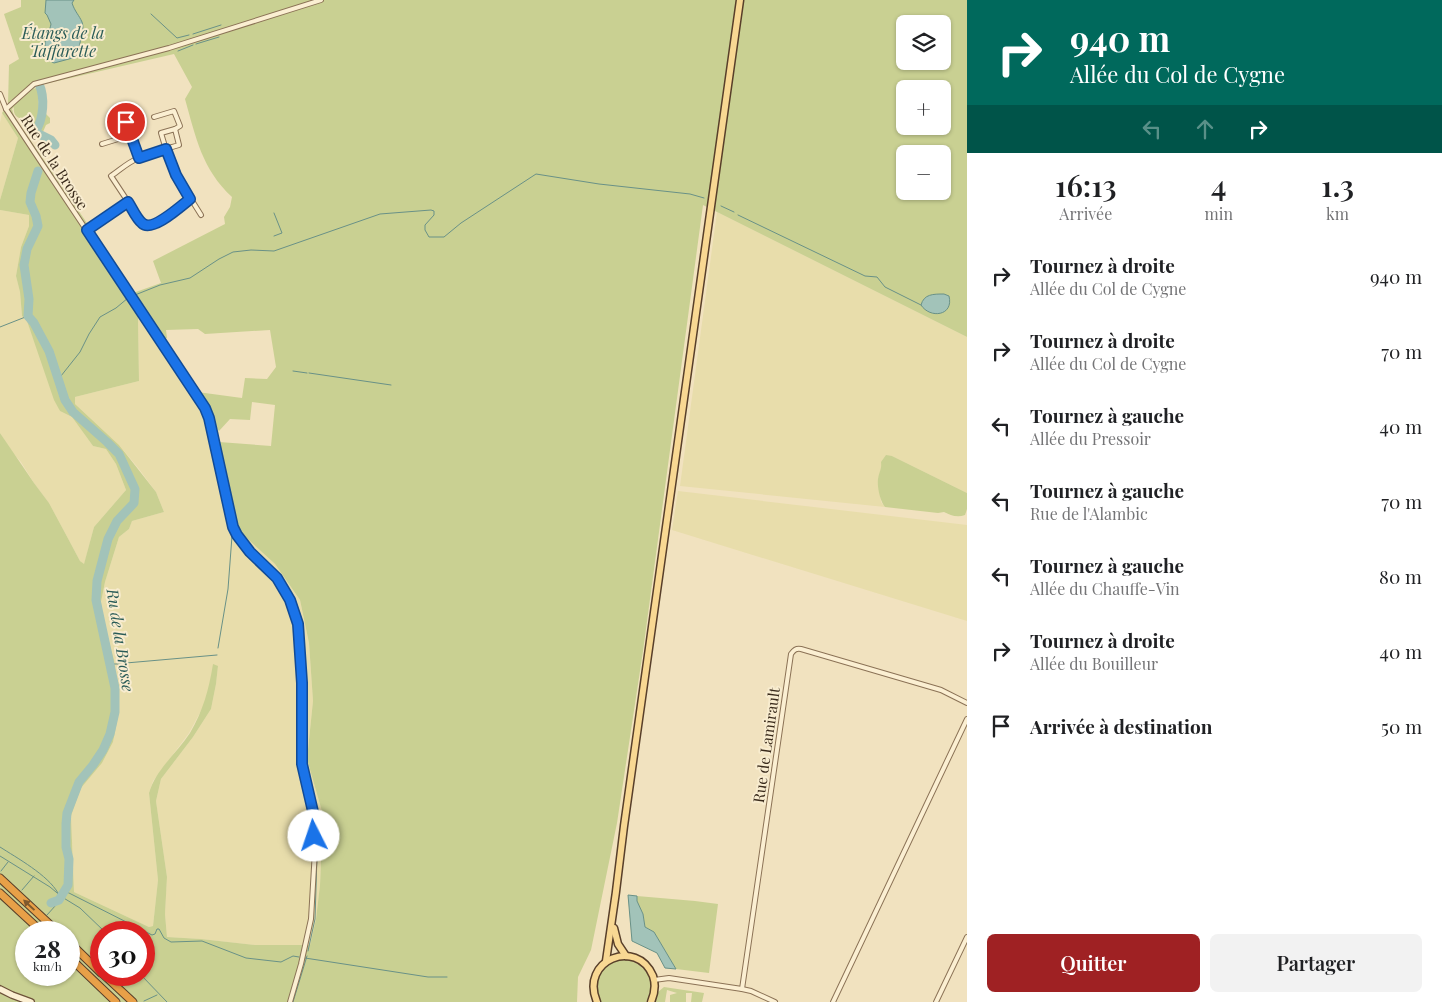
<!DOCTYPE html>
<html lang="fr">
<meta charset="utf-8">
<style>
:root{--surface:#fff;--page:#f2f2f2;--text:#202124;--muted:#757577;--accent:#9f2123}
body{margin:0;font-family:"Playfair Display",serif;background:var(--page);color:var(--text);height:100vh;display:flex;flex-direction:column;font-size:19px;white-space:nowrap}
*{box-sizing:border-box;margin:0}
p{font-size:16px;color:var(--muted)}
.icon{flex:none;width:28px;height:28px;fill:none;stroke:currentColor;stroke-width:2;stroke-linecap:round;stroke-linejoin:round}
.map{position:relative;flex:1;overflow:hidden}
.details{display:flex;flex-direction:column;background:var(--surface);width:475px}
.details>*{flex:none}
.hud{background:#00695c;color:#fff;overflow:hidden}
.controls{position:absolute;left:896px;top:15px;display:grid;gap:10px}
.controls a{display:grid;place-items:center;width:55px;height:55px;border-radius:8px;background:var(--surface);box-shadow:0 1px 4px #0004;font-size:25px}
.speed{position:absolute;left:15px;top:921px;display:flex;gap:10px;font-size:25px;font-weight:700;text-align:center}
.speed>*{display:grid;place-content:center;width:65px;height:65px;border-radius:50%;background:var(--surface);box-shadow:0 1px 4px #0004;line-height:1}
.speed small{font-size:12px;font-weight:400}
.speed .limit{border:8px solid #d22;background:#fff;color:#111}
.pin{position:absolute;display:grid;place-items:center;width:42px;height:42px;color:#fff;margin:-21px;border:2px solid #fff;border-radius:50%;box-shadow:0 1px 5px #0007}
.me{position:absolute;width:55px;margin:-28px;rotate:356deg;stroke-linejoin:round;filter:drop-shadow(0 0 4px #0008)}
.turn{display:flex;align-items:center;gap:18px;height:105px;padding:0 20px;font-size:22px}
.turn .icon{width:65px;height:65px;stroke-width:2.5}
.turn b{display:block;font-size:35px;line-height:42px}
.lanes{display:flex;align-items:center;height:48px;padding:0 20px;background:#0003;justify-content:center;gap:25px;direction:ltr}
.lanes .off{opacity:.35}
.eta{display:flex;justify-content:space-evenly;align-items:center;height:85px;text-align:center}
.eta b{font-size:30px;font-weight:600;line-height:35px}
.cta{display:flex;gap:10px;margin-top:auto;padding:10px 20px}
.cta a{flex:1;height:58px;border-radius:8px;background:var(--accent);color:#fff;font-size:20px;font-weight:600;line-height:58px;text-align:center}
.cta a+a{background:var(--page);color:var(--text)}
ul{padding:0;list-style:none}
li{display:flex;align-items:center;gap:15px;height:75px;padding:0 20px}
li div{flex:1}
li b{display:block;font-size:19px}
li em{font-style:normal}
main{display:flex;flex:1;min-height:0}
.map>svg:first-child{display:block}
</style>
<main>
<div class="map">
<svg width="967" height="1002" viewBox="0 0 967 1002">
<rect width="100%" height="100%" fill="#f1e2bf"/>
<g fill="#e8ddab">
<polygon points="2,113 18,138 0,200 0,123"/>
<polygon points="0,210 29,215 29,226 21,247 16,276 20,292 22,316 27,321 60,411 72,417 93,446 106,449 116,464 126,490 94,527 84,565 80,561 71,544 49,503 34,483 21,462 13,453 0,433"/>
<polygon points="717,212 967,337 967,493 892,456 882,467 878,479 881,502 885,507 680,486"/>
<polygon points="148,312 157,343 190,391 219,431 219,442 227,474 239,531 275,564 300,600 309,643 313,701 307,759 323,815 320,885 316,919 310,945 255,945 201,939 167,937 165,914 167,877 156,801 161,779 193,737 211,709 216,684 218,666 203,707 189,733 153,781 149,793 158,880 153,926 149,927 74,892 71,816 81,788 102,763 113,742 118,717 114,660 104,623 101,602 105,582 119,537 129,529 132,521 164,512 156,492 139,469 119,445 75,404 75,397 139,381 138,317"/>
<polygon points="678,491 967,525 967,621 672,530"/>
</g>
<g fill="#c9d092" fill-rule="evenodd">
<path d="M21 0H967V337L703 205 643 651 617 823 591 950 578 977 577 1002H0V433L34 483 49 503 71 544 80 561 84 564 94 527 126 490 116 464 106 449 93 446 72 417 60 411 54 400 27 321 22 316 20 292 16 276 21 247 29 226V215L0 210V200L18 138 2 113 8 104 9 65 19 59 4 14 21 7ZM905 24H942V61H905ZM174 54 192 87 185 99C196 138 202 169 232 197L230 207 224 217 225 224 153 261 161 283 133 293 106 251 14 116 12 109 14 107C12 119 22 118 30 123 33 125 35 130 37 133L42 134 46 125 50 123V118L45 113 39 111 38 89 36 88 33 89 36 86ZM905 89H942V126H905ZM905 154H942V191H905ZM147 312 157 343 167 338 166 330 198 329 205 334 270 330 276 367 267 379 245 378 242 398 190 391 219 431 230 419 250 420 252 402 275 405 271 446 219 442 227 474 239 531 275 564 300 600 309 643 313 701 307 759 323 815 320 885 316 919 310 945H255L201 939 167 937 165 914 167 877 156 801 161 779 193 737 211 709 216 684 218 666 213 664C209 689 203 711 190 733 177 753 156 769 149 793L158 880 153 926 149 927 74 892 71 816 81 788 102 763 113 742 118 717V695L114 660 104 623 101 602 105 582 119 537 129 529 132 521 164 512 156 492 119 445 75 404V397L139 381 138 318ZM26 932H69V975H26ZM101 932H144V975H101Z"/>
<path d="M886 455 892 456 967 493V509L965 515C957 518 950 515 944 512L938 513 885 507C880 501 877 487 878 479 879 472 882 469 881 462Z"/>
<polygon points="637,896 695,901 718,904 709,973 676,969 654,932 645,927 643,914 637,901"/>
<path d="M624 959C645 963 659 982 646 1002H600L597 997 596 979 600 970 615 960Z"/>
<polygon points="664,987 704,993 702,1002 691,1002 692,993 686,993 686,1002 670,1002 670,995 677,993 667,990 665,1002 655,1002 658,992"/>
</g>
<g fill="#a2c3b9" stroke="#699187">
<path d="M46 0H74L72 3C75 12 79 15 82 22 85 30 80 40 79 48L84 55 54 63 48 60V59L52 56C38 45 49 36 51 24L47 15 45 13Z"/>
<path d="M944 294 949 296C954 316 930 319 921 305 924 294 933 294 944 294Z"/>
<polygon points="628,895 637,896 637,901 643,914 645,927 654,932 676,969 665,968 657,953 632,941"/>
</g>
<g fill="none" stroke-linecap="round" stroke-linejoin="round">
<g stroke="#699187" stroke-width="1">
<polyline points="151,14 177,38 189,35"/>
<polyline points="193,34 221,25"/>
<polyline points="196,44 219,37"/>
<polyline points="178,51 193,45"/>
<polyline points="721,206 734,212"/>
<polyline points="274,213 282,233 274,236"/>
<polyline points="738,215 865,276 877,277 885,287 921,305"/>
<polyline points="135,295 160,285 190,278 219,259 233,252 251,250 274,251 380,214 431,210 434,211 434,215 425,225 425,230 429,237 444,237 461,223 536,174 599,184 690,194 704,198"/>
<polyline points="0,327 28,316"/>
<polyline points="293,371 307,373"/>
<polyline points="309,373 391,385"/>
<polyline points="57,381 80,352 89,334 100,317 116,308 128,298"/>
<polyline points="218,446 238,531"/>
<polyline points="240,534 278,576 294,599 299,612 303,640 306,697"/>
<polyline points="218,648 228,589 232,536 227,513"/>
<polyline points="126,663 217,655"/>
<polyline points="109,664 124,664"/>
<polyline points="315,806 318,820"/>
<path d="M0 847C17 858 48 875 58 893"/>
<polyline points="0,856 50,887 62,897 80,908 105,932"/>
<polyline points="1,871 8,862"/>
<polyline points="22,890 34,876"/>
<polyline points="65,891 152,935 155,934 157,929 159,929 164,938 171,942 202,941 246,958 281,962 293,956 299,957"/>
<polyline points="47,915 56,905 55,902"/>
<polyline points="308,951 315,919 318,825"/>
<polyline points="305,958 428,977 447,977"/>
<polyline points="141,975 167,1002"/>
<polyline points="144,1001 157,995"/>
<polyline points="293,1002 307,956"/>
</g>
<g stroke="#a2c3b9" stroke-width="9">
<path d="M39 84C45 97 44 119 35 132L51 140 55 145"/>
<polyline points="38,171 31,193 30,202 36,216 38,226 27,249 24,265 29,299 28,316 34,323 49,351 65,400 73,412 107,442 119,454 135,489 134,503 117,521 108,539 97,581 96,600 115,688 115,712 110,734 103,750 93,765 79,782 67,813 66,824 66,847 69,859 68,885 59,900 51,903"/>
</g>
<g stroke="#8b7256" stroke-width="6">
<g id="minor">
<polyline points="0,94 6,109 39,159 205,408 209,418 233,527 237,535 250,552 277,578 290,600 298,624 302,683 302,764 314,816 315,850 311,919 301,964 290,1002"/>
<polyline points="6,109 34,84 169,48 321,0"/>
<polyline points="154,117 174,111 180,126 175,129"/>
<polyline points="126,122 139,158"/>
<polyline points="102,144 131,135"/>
<path d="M190 199C179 208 157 230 142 223L111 176C119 171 128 162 137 159 151 153 166 149 179 145L175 129 161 133 167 153 176 175 201 215"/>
<polyline points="87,230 128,202"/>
<polyline points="654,980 669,978 742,989 751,991 775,1002"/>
<path d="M742 989 791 654C794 650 796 648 801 649L941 690 967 703"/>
<polyline points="833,1002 967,719"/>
<polyline points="936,1002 967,937"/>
</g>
</g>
<g stroke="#6d5239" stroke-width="8">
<polyline id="secondary" points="0,989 12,995 31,1002"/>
</g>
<g stroke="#583f2a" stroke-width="9">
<g id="primary">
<polyline points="614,928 618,944 626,956"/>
<path d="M606 961C613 916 619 871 624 826L740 0"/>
<path d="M597 1002C579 960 637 937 653 976 656 985 655 993 651 1002"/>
</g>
</g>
<g stroke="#583f2a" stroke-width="9">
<g id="motorway">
<polyline points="0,878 58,932"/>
<polyline points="0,893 42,932"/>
<polyline points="69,942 101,973"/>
<polyline points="69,957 116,1002"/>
<polyline points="104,975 133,1002"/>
</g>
</g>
<use href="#minor" stroke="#fbefd2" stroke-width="4"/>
<use href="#secondary" stroke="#fbefd2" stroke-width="5.5"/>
<use href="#primary" stroke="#f8d893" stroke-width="6"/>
<use href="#motorway" stroke="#e8a048" stroke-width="7"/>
</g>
<defs><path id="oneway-solid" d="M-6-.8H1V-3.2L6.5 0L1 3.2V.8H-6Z" transform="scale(1.25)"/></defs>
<use fill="#7f592d" href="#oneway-solid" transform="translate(29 905) rotate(-137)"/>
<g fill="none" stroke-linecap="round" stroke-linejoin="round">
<g stroke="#114b97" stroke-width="12">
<path id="route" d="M126 122 139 158 166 149 176 175 190 199C182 205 152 233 142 223 136 218 132 208 128 202L87 230 205 408 209 418 233 527 237 535 250 552 277 578 290 600 298 624 302 683V764L314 816V836"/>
</g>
<use href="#route" stroke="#1a73e8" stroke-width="9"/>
</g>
<g text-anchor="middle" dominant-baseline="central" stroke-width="4" stroke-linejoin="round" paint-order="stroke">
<g font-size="15" fill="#392a1b" stroke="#f8eccf">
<text transform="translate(55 162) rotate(57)">Rue de la Brosse</text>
<text transform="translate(766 745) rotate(-82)">Rue de Lamirault</text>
</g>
<g font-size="16" font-style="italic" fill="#295b57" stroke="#f8eccf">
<text x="63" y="32">Étangs de la<tspan x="63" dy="18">Taffarette</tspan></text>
<text transform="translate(121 640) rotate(81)">Ru de la Brosse</text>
</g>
</g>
</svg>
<div class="controls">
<a><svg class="icon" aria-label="layers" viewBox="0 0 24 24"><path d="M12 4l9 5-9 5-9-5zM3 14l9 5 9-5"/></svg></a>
<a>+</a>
<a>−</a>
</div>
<div class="speed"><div>28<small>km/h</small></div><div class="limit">30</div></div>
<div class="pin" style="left:126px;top:122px;background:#d93025"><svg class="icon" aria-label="arrive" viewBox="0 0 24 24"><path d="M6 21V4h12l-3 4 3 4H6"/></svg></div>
<svg class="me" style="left:314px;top:836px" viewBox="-20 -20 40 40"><circle r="19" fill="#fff"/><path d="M0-13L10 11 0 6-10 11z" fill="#1a73e8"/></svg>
</div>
<section class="details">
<div class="hud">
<div class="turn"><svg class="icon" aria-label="right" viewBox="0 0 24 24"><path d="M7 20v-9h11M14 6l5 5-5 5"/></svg><div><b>940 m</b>Allée du Col de Cygne</div></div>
<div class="lanes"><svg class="icon off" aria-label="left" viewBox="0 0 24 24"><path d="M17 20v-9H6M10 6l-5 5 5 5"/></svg><svg class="icon off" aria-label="ahead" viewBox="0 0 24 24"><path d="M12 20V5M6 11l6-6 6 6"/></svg><svg class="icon" aria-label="right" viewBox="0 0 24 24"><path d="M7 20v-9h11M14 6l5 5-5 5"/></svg></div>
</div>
<div class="eta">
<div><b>16:13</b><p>Arrivée</p></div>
<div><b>4</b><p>min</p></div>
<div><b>1.3</b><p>km</p></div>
</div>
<ul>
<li><svg class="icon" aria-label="right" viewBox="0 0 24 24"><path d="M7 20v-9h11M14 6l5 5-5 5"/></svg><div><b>Tournez à droite</b><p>Allée du Col de Cygne</p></div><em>940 m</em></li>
<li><svg class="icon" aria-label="right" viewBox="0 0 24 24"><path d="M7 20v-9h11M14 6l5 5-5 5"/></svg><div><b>Tournez à droite</b><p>Allée du Col de Cygne</p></div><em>70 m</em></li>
<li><svg class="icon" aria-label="left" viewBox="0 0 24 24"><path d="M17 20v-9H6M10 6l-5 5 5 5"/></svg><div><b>Tournez à gauche</b><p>Allée du Pressoir</p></div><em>40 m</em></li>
<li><svg class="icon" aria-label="left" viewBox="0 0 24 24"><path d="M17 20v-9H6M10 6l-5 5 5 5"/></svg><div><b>Tournez à gauche</b><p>Rue de l'Alambic</p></div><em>70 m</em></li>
<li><svg class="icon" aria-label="left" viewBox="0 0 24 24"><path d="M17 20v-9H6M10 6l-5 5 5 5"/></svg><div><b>Tournez à gauche</b><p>Allée du Chauffe-Vin</p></div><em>80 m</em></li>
<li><svg class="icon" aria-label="right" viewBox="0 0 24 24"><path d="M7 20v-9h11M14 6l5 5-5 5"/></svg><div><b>Tournez à droite</b><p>Allée du Bouilleur</p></div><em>40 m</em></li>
<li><svg class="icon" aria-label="arrive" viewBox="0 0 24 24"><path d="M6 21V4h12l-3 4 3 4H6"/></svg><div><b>Arrivée à destination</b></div><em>50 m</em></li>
</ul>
<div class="cta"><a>Quitter</a><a>Partager</a></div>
</section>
</main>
